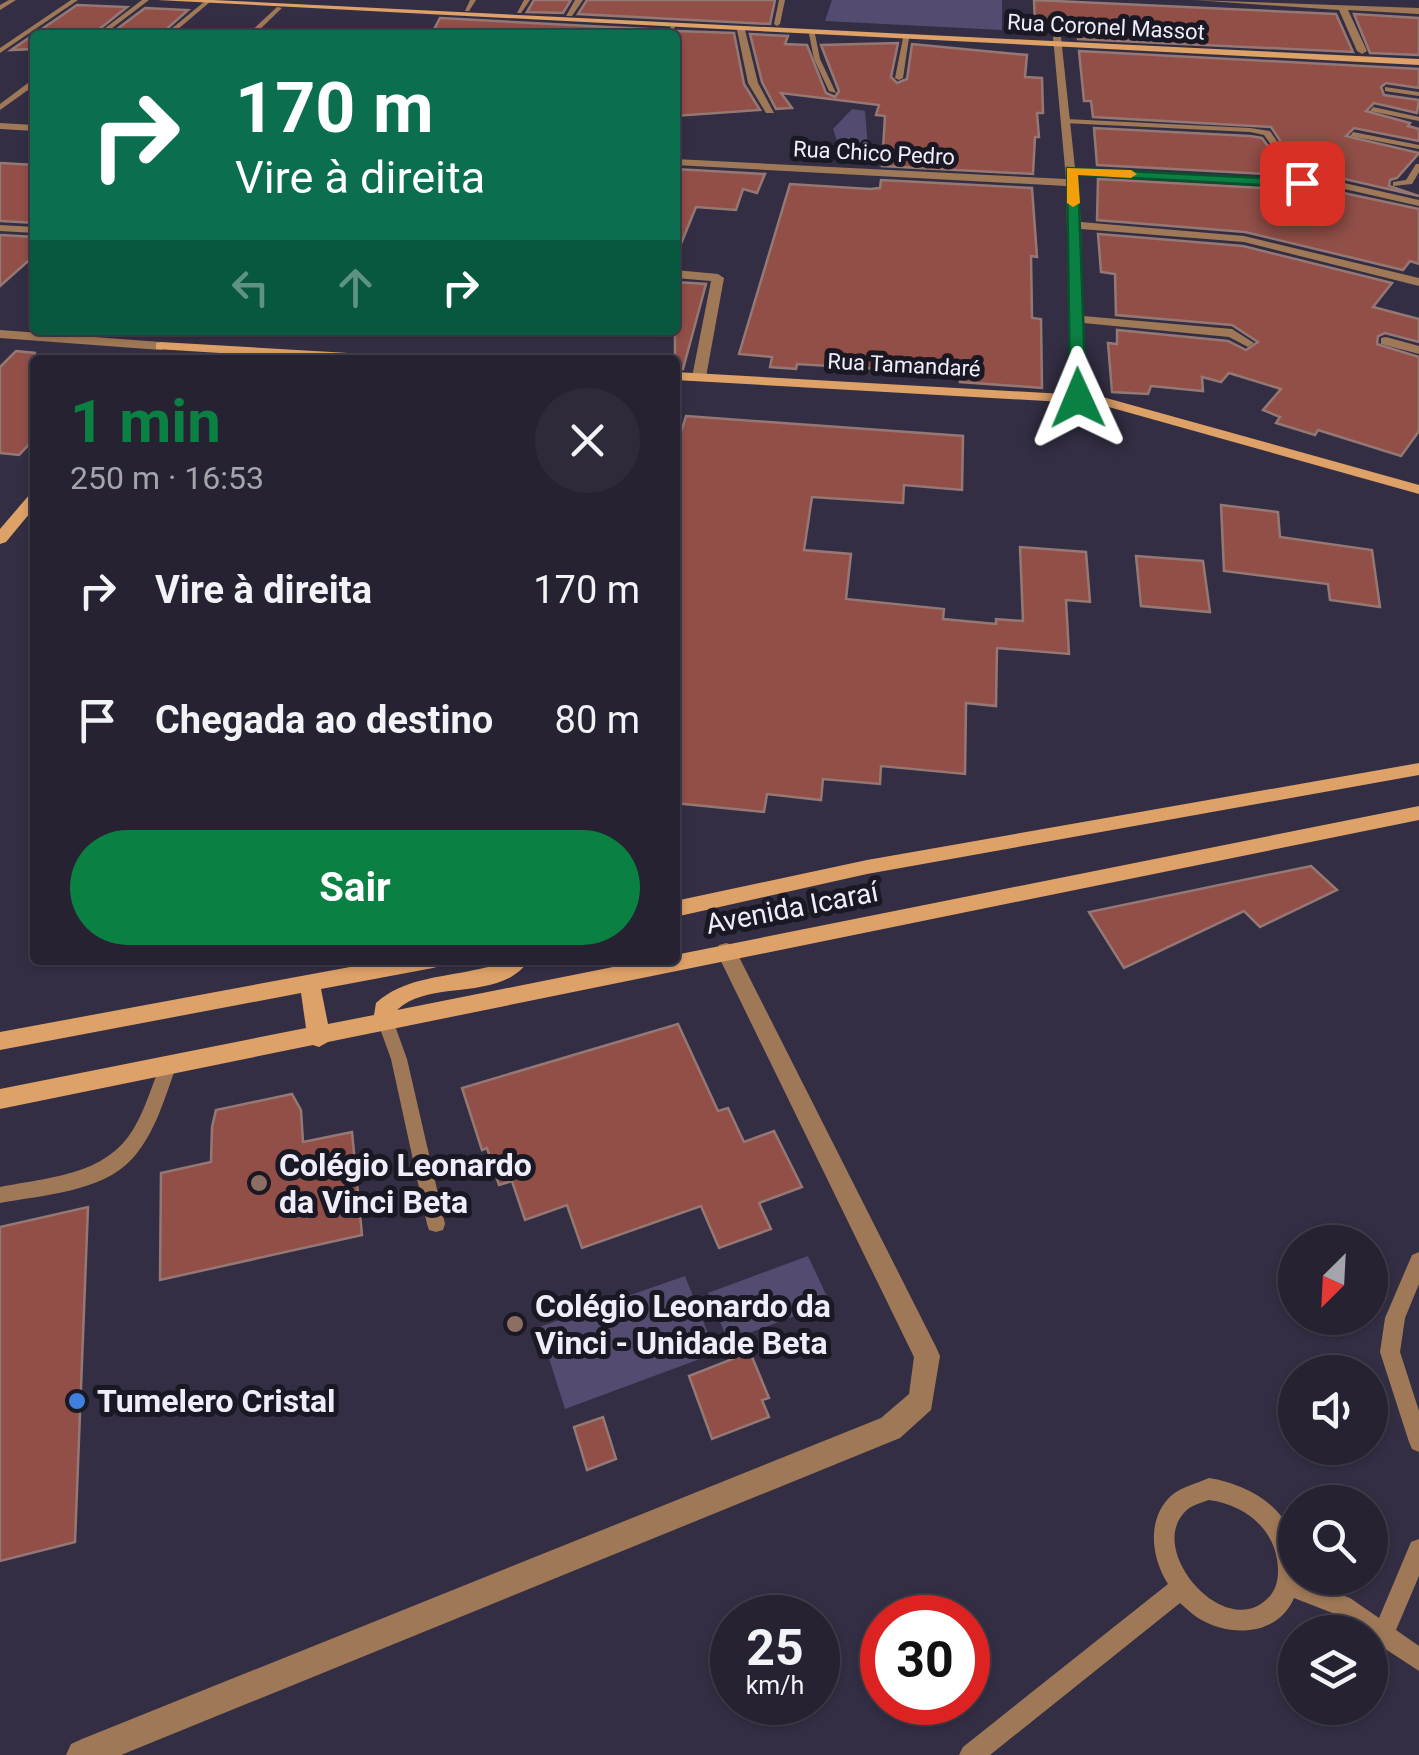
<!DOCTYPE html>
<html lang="pt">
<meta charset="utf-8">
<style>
:root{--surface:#262232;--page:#2e2a3a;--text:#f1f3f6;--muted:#a4a4ac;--line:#423f4d;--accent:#0b8043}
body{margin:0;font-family:Roboto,sans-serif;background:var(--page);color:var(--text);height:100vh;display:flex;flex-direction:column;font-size:38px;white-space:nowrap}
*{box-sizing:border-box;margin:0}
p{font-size:32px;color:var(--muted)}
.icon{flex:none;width:55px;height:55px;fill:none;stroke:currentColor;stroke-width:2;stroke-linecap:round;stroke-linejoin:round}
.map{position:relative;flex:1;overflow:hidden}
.drawer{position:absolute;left:30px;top:355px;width:650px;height:610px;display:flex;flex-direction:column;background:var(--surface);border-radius:10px;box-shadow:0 2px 8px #0004,0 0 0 2px var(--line)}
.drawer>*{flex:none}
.guide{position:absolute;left:30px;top:30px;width:650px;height:305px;border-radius:10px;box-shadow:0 2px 8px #0004,0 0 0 2px var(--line);background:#0b6e4f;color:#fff;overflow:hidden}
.needle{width:65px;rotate:204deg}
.buttons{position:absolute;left:1278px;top:1225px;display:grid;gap:20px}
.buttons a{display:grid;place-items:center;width:110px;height:110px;border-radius:50%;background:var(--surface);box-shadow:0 2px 8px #0004,0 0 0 2px var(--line);font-size:50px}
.speed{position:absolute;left:710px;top:1595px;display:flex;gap:20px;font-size:50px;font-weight:700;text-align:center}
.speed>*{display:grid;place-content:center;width:130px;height:130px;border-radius:50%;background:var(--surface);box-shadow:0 2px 8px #0004,0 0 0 2px var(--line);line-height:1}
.speed small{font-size:25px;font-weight:400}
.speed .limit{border:15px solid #d22;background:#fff;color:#111}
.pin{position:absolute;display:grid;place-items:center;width:85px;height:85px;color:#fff;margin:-42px;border-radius:20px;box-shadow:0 5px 15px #0006}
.me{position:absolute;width:110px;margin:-55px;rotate:359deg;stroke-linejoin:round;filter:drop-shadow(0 0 8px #0008)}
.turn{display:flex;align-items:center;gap:35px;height:210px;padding:0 40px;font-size:45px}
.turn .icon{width:130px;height:130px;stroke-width:2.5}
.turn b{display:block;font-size:70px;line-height:85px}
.lanes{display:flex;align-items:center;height:95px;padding:0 40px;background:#0003;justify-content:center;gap:50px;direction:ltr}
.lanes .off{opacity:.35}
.round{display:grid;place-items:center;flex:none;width:105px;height:105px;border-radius:52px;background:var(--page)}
.summary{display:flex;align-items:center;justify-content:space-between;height:170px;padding:0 40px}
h1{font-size:60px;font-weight:700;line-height:75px;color:var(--accent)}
.cta{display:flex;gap:20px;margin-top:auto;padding:20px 40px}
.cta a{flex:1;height:115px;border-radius:60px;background:var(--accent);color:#fff;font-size:40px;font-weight:700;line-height:115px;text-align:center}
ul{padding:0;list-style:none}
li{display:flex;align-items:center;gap:30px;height:130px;padding:0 40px}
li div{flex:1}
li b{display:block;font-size:38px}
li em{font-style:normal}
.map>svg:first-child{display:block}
</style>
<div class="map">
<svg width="1419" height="1755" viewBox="0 0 1419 1755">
<rect width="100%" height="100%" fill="#332e43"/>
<g fill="#544c70">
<polygon points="832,0 1002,0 1002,30 825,21"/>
<polygon points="852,109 865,111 869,160 843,159 833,129"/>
<polygon points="808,1256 830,1303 728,1341 708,1293"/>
<polygon points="685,1276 716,1353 565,1409 539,1327"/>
</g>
<g fill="#914f48" stroke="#957874" stroke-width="2.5">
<polygon points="534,0 571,0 563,13 527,12"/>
<polygon points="587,0 775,0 770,24 578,14"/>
<polygon points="1034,0 1336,14 1353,52 1078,39 1077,26 1035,24"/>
<polygon points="77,5 127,7 92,35 35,35 35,49 11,50"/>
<polygon points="145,8 188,10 160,35 109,35"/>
<polygon points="1354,14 1419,18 1419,55 1370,53"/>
<polygon points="440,18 664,30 661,35 431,35"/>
<polygon points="677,31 734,33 744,84 760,110 675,116"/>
<polygon points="750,34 788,36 785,44 807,45 826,93 835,97 839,91 821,45 898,43 891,77 897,83 907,79 912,44 1027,55 1025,77 1042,78 1043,113 1037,113 1039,137 1035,137 1033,174 882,166 885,116 876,115 879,105 781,93 792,108 776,109 762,82"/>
<polygon points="1079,51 1419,69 1419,88 1386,83 1381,87 1384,95 1419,100 1417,113 1374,103 1366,111 1410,123 1408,126 1419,129 1419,141 1354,128 1346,136 1419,153 1397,178 1390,180 1389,186 1419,196 1340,178 1097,165 1094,128 1250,136 1262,138 1273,153 1285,148 1271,127 1093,117 1091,101 1084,101"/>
<polygon points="0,163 35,165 35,223 0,221"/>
<polygon points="675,169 765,174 757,193 743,189 736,210 696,207 676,256"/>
<polygon points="1098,179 1339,192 1419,209 1419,264 1410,261 1403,270 1245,232 1097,220"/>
<polygon points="881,180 1032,188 1037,257 1031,256 1032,318 1041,319 1042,388 960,382 960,375 880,369 797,364 796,369 770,367 772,357 739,354 790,184 870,189 880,188"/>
<polygon points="1098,234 1243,246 1392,283 1373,307 1419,319 1419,342 1385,333 1378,336 1377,344 1419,357 1419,431 1401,456 1318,430 1315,435 1276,423 1280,417 1263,410 1281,389 1229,373 1221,382 1202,377 1203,391 1151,386 1148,394 1112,392 1108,343 1117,344 1117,330 1228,341 1246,350 1258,342 1232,325 1116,315 1115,274 1101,272"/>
<polygon points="0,235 35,237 35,255 0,286"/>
<polygon points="675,282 706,284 683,369 675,368"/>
<polygon points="16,351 35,353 35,438 19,455 0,453 0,367"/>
<polygon points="686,416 963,436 962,490 904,485 903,503 812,497 804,550 851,554 846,599 944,609 943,619 996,624 996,619 1023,621 1020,547 1086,552 1090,602 1066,600 1069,654 997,648 996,706 966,703 965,774 881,766 880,784 823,779 821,800 767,794 764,812 675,803 675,452"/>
<polygon points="1221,505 1278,512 1280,537 1372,550 1380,607 1330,600 1328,584 1224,571"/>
<polygon points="1136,556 1203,561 1210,612 1141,606"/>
<polygon points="1311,866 1337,890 1260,927 1244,911 1124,968 1089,912"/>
<polygon points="678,1024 718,1111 728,1108 744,1142 774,1131 802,1187 759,1203 771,1229 719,1248 701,1206 582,1248 567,1205 525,1220 512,1181 499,1185 487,1148 482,1150 462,1088"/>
<polygon points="292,1094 301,1110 303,1142 352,1132 362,1235 160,1280 161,1173 211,1162 212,1127 216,1110"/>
<polygon points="88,1207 75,1542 0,1561 0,1227"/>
<polygon points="750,1352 769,1398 762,1400 769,1417 712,1439 689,1376"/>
<polygon points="603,1417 616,1459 587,1470 574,1427"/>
</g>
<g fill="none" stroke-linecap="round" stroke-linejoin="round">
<g fill="#9f7957" fill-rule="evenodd">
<polygon points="9,0 16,0 0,10 0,5"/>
<polygon points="71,0 78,0 0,53 0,48"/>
<polygon points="142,0 149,0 103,35 96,35"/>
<polygon points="470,0 476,0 469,11 465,11"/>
<polygon points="524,0 530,0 521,13 517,13"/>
<polygon points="779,0 785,0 780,24 777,26 774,24"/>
<polygon points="205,1 210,2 171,35 164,35"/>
<polygon points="277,7 282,8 254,35 247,35"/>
<polygon points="672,25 675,27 671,35 665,35"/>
<polygon points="812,32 815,34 820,59 836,93 829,91 814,59 809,34"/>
<polygon points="906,36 909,38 903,78 899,80 895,78 903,38"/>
<polygon points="32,80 35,80 35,85 0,110 0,104"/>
<polygon points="1385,87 1419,92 1419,96 1385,91"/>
<polygon points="1373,107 1419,117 1419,121 1370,111"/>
<polygon points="1066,119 1250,128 1270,131 1281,147 1274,149 1264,135 1250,132 1063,123"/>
<polygon points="1353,132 1419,145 1419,149 1350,136"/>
<polygon points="1416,164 1419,164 1419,172 1412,184 1393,186 1393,182 1406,180"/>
<polygon points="386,1016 392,1018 394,1023 407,1059 445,1224 443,1230 436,1232 429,1230 427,1224 391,1059 378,1023 380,1018"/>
<path d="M168 1060 174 1062 176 1067C165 1097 155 1134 132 1159 102 1192 42 1195 0 1203V1187C49 1177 106 1176 134 1128 146 1108 152 1084 162 1062Z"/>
<polygon points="1419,1252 1419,1284 1405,1318 1400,1352 1419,1411 1419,1452 1412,1449 1409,1442 1380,1352 1385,1318 1412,1255"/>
<path d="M1209 1478C1246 1484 1286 1505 1295 1545 1297 1555 1295 1567 1295 1578L1350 1598 1379 1618 1411 1542 1419 1539V1576L1396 1630 1419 1646V1671L1370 1639V1632H1361L1335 1614 1294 1598C1278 1636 1230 1638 1198 1618 1192 1614 1186 1608 1180 1603L990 1755H959L963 1747 1168 1584C1151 1558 1146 1518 1172 1495 1181 1487 1198 1483 1209 1478ZM1209 1500C1246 1505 1277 1530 1278 1570 1278 1581 1276 1590 1268 1598 1225 1643 1142 1547 1188 1509 1193 1505 1203 1502 1209 1500Z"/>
</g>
<g fill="#9f7957" fill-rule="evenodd">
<polygon points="575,0 583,0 572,16 566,16"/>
<polygon points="1194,0 1419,8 1419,14 1348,10 1367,51 1362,54 1357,51 1339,10"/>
<polygon points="741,27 745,30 758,83 774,113 766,113 748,83 737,30"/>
<polygon points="1057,34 1061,37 1075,168 1340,182 1419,200 1419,206 1340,188 1076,174 1081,222 1244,236 1419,278 1419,286 1244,242 1081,229 1083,316 1232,329 1254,343 1248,347 1229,337 1083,323 1085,398 1078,402 1071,398 1066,186 675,165 675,159 1066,179 1053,37"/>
<polygon points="0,123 35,125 35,131 0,129"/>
<polygon points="0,225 35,227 35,233 0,231"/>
<polygon points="675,270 718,274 724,278 706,377 699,381 692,377 711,281 675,278"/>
<polygon points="0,330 161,342 168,346 161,350 0,338"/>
<polygon points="1386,337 1419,346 1419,354 1381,344 1381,338"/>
<polygon points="726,943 733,945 736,951 936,1347 940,1356 931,1410 900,1438 121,1755 66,1755 71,1744 82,1739 881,1418 909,1394 914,1357 716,951 719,945"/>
</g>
<g fill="#dea168" fill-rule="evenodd">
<polygon points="157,0 213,0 1419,59 1419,65"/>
<polygon points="161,342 400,356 407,360 333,360 156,349 156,343"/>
<polygon points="675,372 1099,396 1419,485 1419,494 1098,404 675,380"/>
<polygon points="35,492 35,507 6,542 0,544 0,529 30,494"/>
<polygon points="1419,763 1419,775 867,874 675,917 675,901 867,860"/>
<path d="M1419 806V820L328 1042 319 1047 313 1045 0 1109V1089L306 1028 301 993 0 1050V1032L388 960H444L440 966 433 968 321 989 328 1024 374 1015 376 1003C404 978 439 978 474 970 497 966 504 960 529 960 501 1003 431 978 397 1010L648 960H675V955Z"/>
</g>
</g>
<polygon fill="#0b8043" stroke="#07532c" stroke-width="2.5" points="1067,168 1302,180 1308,183 1302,187 1078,175 1086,398 1078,402 1070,398"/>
<polygon fill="#f59e0b" points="1067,168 1131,170 1137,174 1131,178 1078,175 1080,203 1073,207 1067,203"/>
<g fill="#8d6e63" stroke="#1a1822" stroke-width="4">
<circle cx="259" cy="1183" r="10"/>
<circle cx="515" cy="1324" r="10"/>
</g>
<circle fill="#3f7fe0" stroke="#1a1822" stroke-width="4" cx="77" cy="1401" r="10"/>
<g text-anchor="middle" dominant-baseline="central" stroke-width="10" stroke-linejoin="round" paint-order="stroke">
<g font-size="22" fill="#f0edfb" stroke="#1a1822">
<text transform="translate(1106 27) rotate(3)">Rua Coronel Massot</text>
<text transform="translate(874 153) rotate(3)">Rua Chico Pedro</text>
<text transform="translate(904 365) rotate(3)">Rua Tamandaré</text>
</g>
<g font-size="28" fill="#f0edfb" stroke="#1a1822">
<text transform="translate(792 908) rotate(-11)">Avenida Icaraí</text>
</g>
<g font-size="32" font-weight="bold" fill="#f0edfb" stroke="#1a1822" text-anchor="start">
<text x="279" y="1165">Colégio Leonardo<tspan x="279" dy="37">da Vinci Beta</tspan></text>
<text x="535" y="1306">Colégio Leonardo da<tspan x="535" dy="37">Vinci - Unidade Beta</tspan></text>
<text x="97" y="1401">Tumelero Cristal</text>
</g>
</g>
</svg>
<div class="buttons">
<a><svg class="needle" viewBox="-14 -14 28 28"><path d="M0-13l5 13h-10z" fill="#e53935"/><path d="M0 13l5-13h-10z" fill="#a4a4ac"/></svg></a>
<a><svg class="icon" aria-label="sound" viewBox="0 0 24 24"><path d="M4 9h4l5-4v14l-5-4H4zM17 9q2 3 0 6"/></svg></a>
<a><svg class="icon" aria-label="search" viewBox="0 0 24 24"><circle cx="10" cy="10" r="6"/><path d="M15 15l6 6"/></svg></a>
<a><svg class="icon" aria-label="layers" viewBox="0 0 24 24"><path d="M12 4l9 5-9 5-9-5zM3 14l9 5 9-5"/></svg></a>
</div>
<div class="speed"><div>25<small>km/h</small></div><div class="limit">30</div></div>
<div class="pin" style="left:1302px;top:183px;background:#d93025"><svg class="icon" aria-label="arrive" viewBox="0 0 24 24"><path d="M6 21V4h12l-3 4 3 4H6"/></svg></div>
<svg class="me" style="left:1078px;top:398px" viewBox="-20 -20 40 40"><path d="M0-17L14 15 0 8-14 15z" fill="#0b8043" stroke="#fff" stroke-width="4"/></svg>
<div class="guide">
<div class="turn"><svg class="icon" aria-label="right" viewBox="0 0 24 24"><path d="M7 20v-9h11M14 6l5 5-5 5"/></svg><div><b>170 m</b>Vire à direita</div></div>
<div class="lanes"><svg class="icon off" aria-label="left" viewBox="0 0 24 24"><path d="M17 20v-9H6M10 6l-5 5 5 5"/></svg><svg class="icon off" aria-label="ahead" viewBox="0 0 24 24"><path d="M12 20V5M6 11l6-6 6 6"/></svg><svg class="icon" aria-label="right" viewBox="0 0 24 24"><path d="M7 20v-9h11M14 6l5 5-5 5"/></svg></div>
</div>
<section class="drawer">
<div class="summary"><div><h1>1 min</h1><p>250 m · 16:53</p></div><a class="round"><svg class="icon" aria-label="close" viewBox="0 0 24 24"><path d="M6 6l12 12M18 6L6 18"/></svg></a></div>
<ul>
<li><svg class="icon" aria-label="right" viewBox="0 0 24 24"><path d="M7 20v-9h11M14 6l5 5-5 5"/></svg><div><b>Vire à direita</b></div><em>170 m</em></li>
<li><svg class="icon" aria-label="arrive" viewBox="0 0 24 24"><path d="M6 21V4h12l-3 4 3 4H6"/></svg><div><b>Chegada ao destino</b></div><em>80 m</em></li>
</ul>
<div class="cta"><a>Sair</a></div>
</section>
</div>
